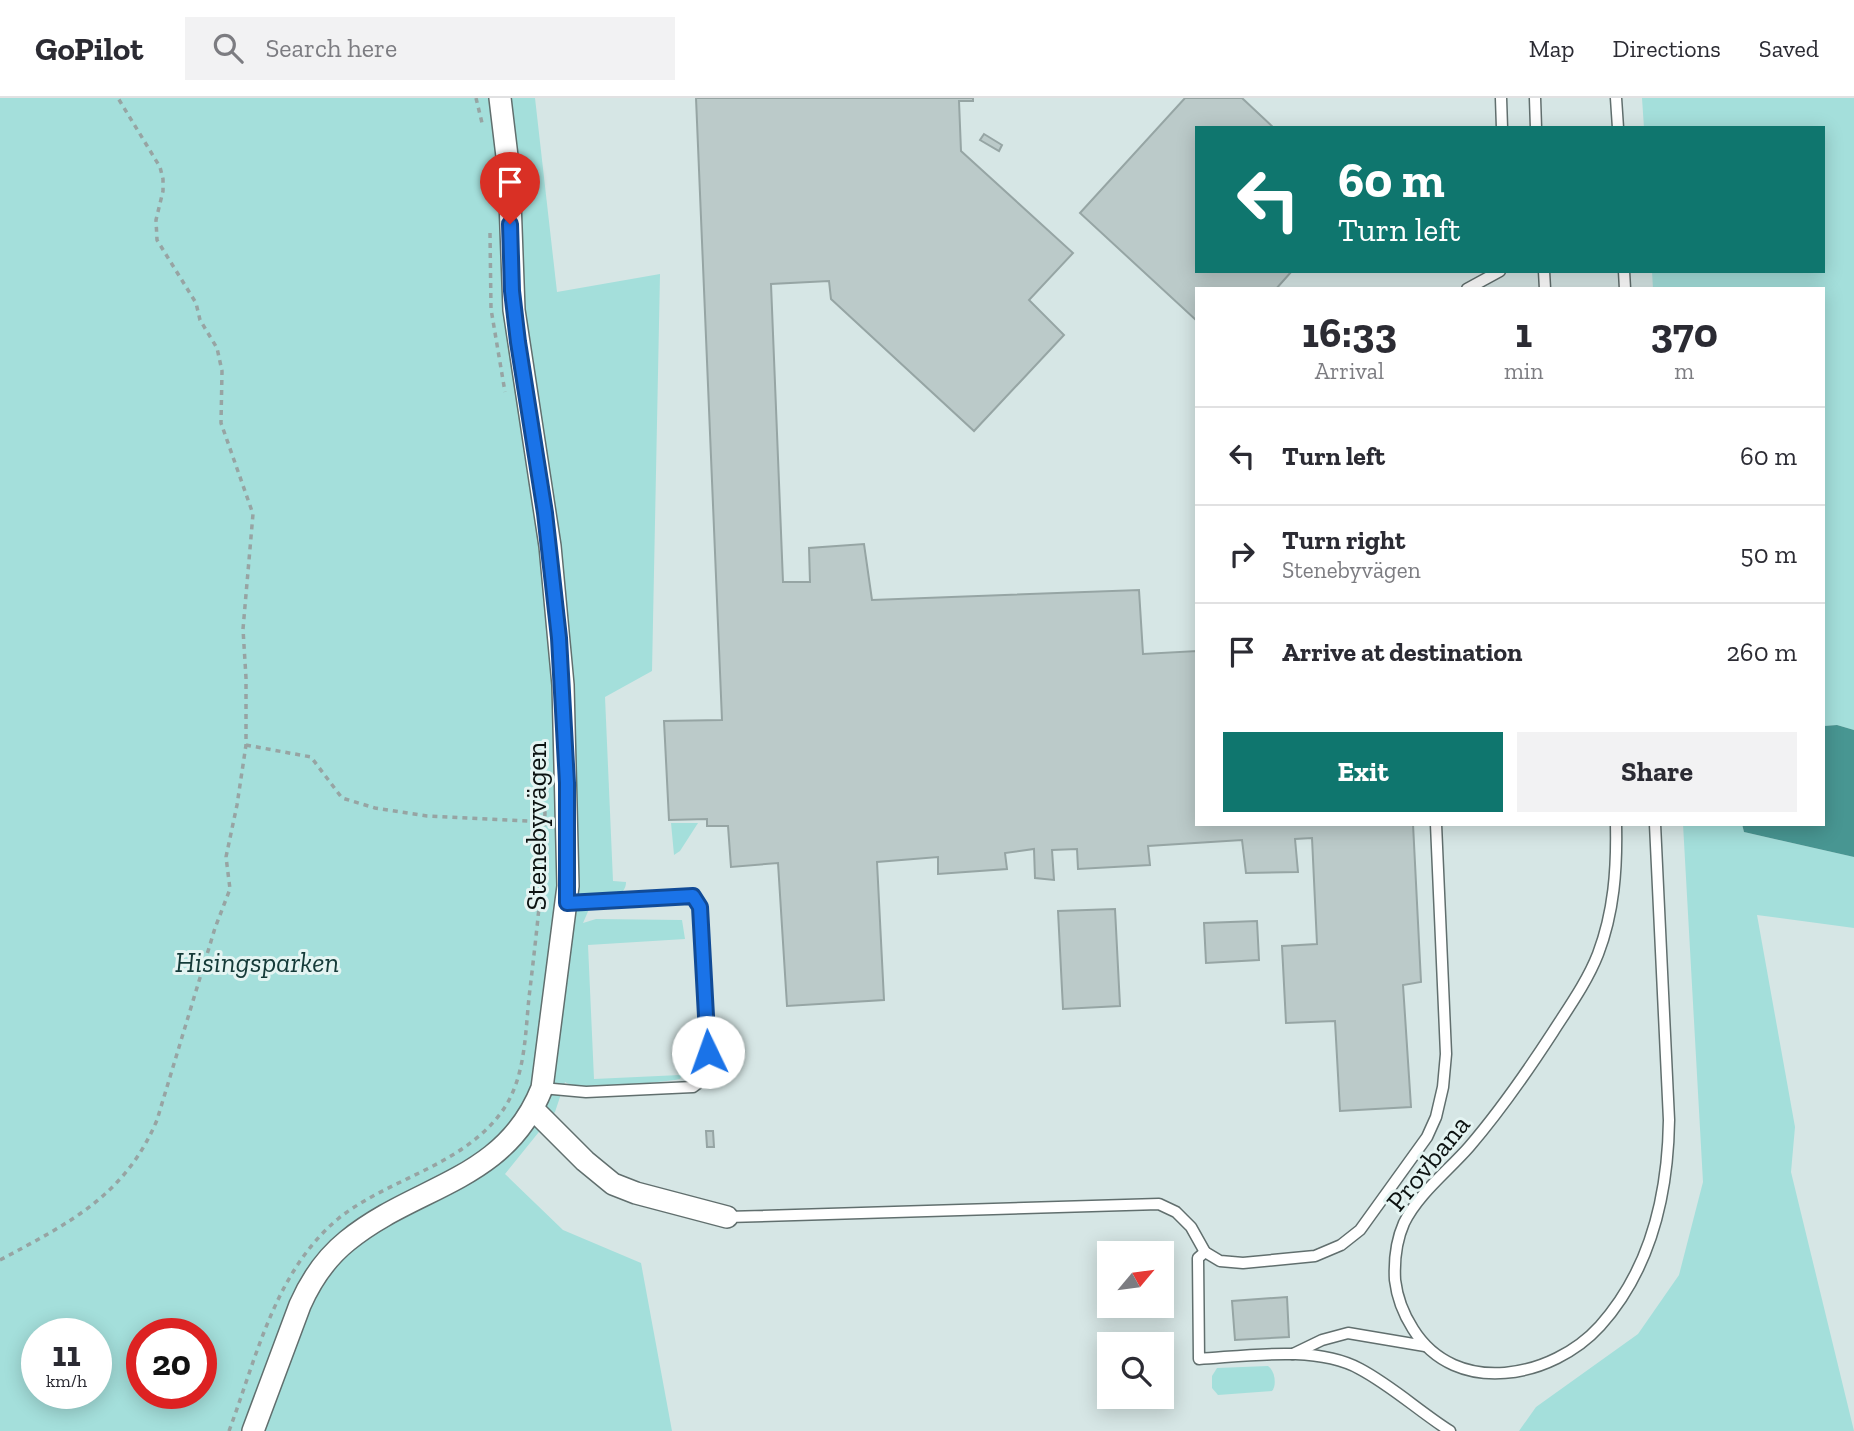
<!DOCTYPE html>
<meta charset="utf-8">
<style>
:root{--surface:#fff;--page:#f2f2f3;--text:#2b2b33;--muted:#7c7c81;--line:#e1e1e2;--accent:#0f766e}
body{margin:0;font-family:"Zilla Slab",serif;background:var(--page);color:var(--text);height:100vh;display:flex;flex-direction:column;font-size:26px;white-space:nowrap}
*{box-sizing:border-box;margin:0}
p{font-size:23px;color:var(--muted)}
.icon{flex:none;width:38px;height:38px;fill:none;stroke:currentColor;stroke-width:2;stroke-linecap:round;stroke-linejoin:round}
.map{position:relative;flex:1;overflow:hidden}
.sheet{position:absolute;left:1195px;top:189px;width:630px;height:539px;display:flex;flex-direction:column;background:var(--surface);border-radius:0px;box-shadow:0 4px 18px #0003}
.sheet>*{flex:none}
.hud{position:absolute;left:1195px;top:28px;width:630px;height:147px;border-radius:0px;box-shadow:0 4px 18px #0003;background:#0f766e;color:#fff;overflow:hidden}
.needle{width:46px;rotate:61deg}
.fabs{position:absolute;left:1097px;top:1143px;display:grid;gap:14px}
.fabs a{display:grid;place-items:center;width:77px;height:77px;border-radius:0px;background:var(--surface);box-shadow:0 4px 18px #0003;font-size:35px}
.speed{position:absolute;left:21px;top:1220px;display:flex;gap:14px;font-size:35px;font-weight:700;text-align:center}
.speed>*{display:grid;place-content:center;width:91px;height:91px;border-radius:50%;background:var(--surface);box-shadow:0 4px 18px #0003;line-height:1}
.speed small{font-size:18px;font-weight:400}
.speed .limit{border:10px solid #d22;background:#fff;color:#111}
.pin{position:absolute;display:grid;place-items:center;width:60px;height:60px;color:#fff;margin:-72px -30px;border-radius:50% 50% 50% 0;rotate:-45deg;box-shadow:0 0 7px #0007}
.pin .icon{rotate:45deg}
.me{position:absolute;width:77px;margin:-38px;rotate:357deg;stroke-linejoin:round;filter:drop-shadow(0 0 5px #0008)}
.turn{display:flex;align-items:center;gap:24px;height:147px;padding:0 28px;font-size:32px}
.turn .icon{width:91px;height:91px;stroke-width:2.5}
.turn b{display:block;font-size:49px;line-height:60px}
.eta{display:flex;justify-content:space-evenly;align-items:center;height:119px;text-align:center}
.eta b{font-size:42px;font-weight:700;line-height:49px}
.primary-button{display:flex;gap:14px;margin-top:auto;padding:14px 28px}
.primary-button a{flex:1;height:80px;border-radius:0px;background:var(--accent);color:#fff;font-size:28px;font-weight:700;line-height:80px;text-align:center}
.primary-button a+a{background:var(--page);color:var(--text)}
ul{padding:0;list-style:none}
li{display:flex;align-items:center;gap:21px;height:98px;padding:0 28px;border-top:2px solid var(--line)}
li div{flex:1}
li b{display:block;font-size:26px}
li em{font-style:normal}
header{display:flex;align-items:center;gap:42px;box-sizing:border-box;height:98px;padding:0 35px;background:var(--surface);border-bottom:2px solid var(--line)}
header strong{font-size:33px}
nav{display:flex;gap:38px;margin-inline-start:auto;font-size:24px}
.search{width:490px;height:63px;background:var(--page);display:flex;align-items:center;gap:18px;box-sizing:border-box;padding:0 24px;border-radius:0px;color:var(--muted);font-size:26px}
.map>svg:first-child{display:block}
</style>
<header>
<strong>GoPilot</strong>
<div class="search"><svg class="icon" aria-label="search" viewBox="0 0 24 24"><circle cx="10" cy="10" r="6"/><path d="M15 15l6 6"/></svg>Search here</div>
<nav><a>Map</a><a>Directions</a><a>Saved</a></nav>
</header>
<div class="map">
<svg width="1854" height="1333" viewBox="0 0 1854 1333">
<rect width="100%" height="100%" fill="#d6e6e5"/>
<g fill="#a4dfdb" fill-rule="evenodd">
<path d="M0 0H535L557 194 660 176 652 573 605 599 613 783 626 784C626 790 623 794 618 797L596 795 583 825 596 821 682 822 685 841 588 847 594 981 680 977V965H687L680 981 675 982C653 984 580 995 565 984L555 1014 505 1076 563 1132 641 1165 672 1333H0ZM37 1236H96V1295H37ZM142 1236H201V1295H142Z"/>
<polygon points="1642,0 1854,0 1854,632 1837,627 1824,628 1824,191 1653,191 1652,173 1824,173 1824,30 1644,30"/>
<polygon points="671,725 698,725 680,753 674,757"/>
<polygon points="1683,726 1742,726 1744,734 1854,759 1854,830 1757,817 1795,1029 1791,1074 1854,1333 1519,1333 1536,1309 1638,1236 1679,1177 1703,1084"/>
<path d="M1268 1268C1275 1273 1277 1287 1272 1293L1218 1297 1212 1290V1278L1217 1270Z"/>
</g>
<polygon fill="#489692" points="1837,627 1854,632 1854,759 1744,734 1742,726 1824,726 1824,628"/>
<g fill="#bbcac9" stroke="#96a5a4" stroke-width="2">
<polygon points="696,0 973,0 973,3 959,3 961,53 1073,155 1029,202 1064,237 974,333 831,201 829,183 771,186 783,484 810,484 809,450 864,446 872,502 1139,492 1143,556 1197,553 1197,726 1413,726 1421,884 1403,887 1411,1009 1340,1013 1335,923 1286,925 1282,848 1317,846 1312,740 1295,741 1298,774 1246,775 1242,742 1148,748 1150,767 1078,771 1077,751 1052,752 1054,782 1035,780 1034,751 1005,755 1007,771 938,776 938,759 877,764 884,902 787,908 778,765 731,769 728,728 707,728 707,721 669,722 664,623 722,622"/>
<polygon points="1185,0 1242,0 1274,30 1197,30 1197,173 1292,173 1276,191 1197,191 1197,223 1080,115"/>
<polygon points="984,36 1002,47 999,53 980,42"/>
<polygon points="1115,811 1120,908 1063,911 1058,813"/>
<polygon points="1257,823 1259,862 1206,865 1204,825"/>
<polygon points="706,1033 713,1033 714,1049 707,1049"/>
<polygon points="1287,1199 1289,1239 1235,1242 1232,1203"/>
</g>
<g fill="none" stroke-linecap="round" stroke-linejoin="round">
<g stroke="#616f6e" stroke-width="13">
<g id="service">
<polyline points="1501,0 1502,30"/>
<polyline points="1535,0 1536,30"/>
<polyline points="1616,0 1618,30"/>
<polyline points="1544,173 1545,191"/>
<polyline points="1624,173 1625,191"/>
<polyline points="1467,191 1500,173"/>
<path d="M1616 726C1617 771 1614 814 1598 856 1587 884 1569 909 1553 934 1527 974 1500 1013 1469 1049 1448 1073 1418 1096 1404 1125 1396 1143 1394 1163 1395 1182 1397 1199 1404 1217 1413 1231 1456 1300 1553 1280 1600 1228 1651 1171 1668 1095 1669 1022L1655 726"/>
<polyline points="542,990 586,994 693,989 709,977 700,809 693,798 567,805"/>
<polyline points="727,1119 1159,1106 1176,1114 1191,1129 1205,1154 1220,1163 1243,1165 1315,1158 1341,1147 1360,1132 1427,1039 1436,1019 1443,989 1446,956 1436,726"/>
<path d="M1205 1154 1198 1160 1199 1261C1248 1258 1316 1247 1360 1271 1392 1288 1420 1314 1450 1333"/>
<polyline points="1293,1256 1322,1242 1348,1235 1425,1248"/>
</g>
</g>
<g stroke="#616f6e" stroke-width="24">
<g id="minor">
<polyline points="533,1011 585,1063 613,1086 636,1095 727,1119"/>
<path d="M253 1333 300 1207C311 1182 326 1160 347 1143 415 1087 505 1084 542 990L568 788 563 587 550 448 514 212 509 75 500 0"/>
</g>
</g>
<g stroke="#97a4a3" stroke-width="3.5" stroke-dasharray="5 5" stroke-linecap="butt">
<polyline points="476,0 483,29"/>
<polyline points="490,135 491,211 505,294"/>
<polyline points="246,647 311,659 342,700 375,710 427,718 545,724"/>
<path d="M0 1162C69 1125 125 1098 157 1022L215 830 230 791 226 759 237 707 246 647V580L243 531 253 416 221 325 222 273 217 250 200 222 196 205 157 142 156 122 163 93V81L160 69 118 0"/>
<path d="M229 1333C257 1258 275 1173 339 1120 391 1079 467 1067 505 1009 527 974 525 930 530 891 537 831 544 772 545 712"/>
</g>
<use href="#service" stroke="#fff" stroke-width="10"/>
<use href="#minor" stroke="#fff" stroke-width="21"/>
</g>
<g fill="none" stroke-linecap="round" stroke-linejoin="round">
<g stroke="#114b97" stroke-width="18">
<polyline id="route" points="510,126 512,193 518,244 545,415 559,540 567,685 567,805 693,798 700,809 708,954"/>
</g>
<use href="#route" stroke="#1a73e8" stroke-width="12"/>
</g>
<g text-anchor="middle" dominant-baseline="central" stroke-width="6" stroke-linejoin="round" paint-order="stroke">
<g font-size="28" fill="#0c1211" stroke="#e4f4f2">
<text transform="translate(536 728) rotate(-90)">Stenebyvägen</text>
<text transform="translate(1428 1065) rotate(-51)">Provbana</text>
</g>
<g font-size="28" font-style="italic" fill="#143a38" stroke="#e4f4f2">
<text x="257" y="864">Hisingsparken</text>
</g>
</g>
</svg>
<div class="fabs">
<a><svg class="needle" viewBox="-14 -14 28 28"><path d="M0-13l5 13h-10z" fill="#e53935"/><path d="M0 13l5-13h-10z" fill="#7c7c81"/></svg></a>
<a><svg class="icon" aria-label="search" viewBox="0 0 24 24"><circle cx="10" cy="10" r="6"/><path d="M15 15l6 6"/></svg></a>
</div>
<div class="speed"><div>11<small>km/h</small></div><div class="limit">20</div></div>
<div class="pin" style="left:510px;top:126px;background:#d93025"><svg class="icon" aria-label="arrive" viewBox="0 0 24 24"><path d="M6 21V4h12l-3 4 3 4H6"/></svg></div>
<svg class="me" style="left:708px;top:954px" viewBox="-20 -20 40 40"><circle r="19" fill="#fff"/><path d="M0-13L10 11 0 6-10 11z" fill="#1a73e8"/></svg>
<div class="hud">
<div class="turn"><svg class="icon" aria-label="left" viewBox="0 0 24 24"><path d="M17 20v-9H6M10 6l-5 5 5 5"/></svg><div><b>60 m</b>Turn left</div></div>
</div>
<section class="sheet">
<div class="eta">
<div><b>16:33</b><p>Arrival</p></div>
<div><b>1</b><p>min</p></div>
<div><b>370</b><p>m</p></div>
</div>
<ul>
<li><svg class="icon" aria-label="left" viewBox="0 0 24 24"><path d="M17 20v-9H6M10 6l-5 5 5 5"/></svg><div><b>Turn left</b></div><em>60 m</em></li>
<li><svg class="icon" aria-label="right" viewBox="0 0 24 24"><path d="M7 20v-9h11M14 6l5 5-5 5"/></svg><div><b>Turn right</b><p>Stenebyvägen</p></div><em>50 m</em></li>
<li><svg class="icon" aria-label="arrive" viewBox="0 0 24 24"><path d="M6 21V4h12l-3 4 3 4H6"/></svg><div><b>Arrive at destination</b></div><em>260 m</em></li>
</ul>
<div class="primary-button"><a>Exit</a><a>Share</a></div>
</section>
</div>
